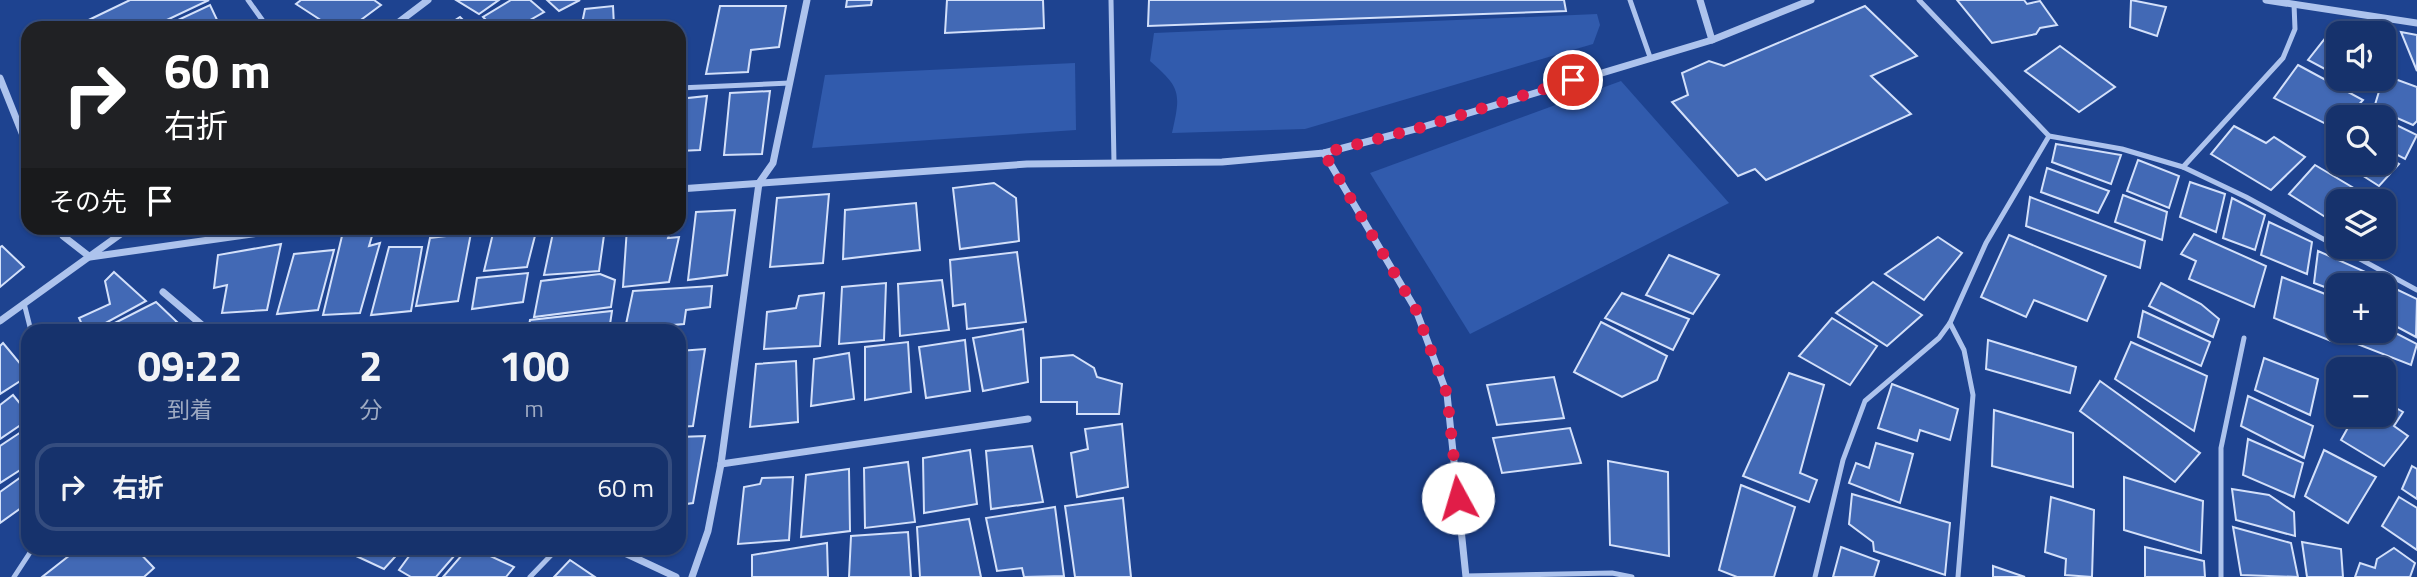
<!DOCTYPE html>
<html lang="ja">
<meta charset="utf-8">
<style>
:root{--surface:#16326c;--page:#1f3a72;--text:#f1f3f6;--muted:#9eaac2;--line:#354d7f}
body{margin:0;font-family:"Titillium Web","Noto Sans JP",sans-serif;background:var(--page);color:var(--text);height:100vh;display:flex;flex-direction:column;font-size:26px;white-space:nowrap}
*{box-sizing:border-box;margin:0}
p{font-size:23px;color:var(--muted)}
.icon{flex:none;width:38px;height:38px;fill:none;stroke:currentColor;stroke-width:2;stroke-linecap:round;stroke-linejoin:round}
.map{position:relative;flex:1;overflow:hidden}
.drawer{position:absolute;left:21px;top:324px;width:665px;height:231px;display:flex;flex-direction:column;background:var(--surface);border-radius:21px;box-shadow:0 2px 5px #0004,0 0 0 2px var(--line)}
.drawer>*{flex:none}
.guide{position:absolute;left:21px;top:21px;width:665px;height:214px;border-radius:21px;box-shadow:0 2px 5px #0004,0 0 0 2px var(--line);background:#202124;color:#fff;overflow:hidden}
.controls{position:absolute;left:2326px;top:21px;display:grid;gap:14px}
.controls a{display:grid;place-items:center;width:70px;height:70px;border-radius:14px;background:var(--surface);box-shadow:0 2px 5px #0004,0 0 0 2px var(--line);font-size:35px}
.pin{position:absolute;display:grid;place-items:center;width:60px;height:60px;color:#fff;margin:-30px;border:4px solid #fff;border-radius:50%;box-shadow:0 2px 7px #0007}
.me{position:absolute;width:77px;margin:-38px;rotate:354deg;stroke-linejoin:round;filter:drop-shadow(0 0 5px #0008)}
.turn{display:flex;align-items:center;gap:24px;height:147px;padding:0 28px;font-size:32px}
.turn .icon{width:91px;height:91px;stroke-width:2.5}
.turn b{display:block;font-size:49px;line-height:60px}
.then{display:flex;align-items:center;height:66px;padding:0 28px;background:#0003;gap:14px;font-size:26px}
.eta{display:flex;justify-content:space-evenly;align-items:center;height:119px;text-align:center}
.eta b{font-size:42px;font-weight:700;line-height:49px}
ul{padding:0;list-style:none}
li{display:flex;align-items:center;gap:21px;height:88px;margin:0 14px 10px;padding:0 14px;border:4px solid var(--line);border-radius:21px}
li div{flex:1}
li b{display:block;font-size:26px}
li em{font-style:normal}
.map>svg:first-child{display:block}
</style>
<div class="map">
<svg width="2417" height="577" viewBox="0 0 2417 577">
<rect width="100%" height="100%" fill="#1e4390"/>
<g fill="#315bad">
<path d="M1597 14 1600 25 1593 44 1305 129 1172 133C1181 93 1181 88 1150 61L1154 33Z"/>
<polygon points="1075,63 1076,130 812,148 825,75"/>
<polygon points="1621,81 1729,203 1470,334 1370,173"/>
</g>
<g fill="#4269b5" stroke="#d3e0fa" stroke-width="2">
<polygon points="130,0 209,0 150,28 72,28"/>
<polygon points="301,0 374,0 381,5 350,28 333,28 296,4"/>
<polygon points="456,0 499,0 479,14"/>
<polygon points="511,0 530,0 544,12 516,28 494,28 483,17"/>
<polygon points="547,0 580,0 559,11"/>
<polygon points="847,0 872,0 871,5 846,7"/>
<polygon points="947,0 1043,0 1044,28 945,33"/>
<polygon points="1149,0 1564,0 1566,11 1148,26"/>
<polygon points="1957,0 2024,0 2027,4 2040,1 2057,25 2040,28 2036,34 1992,43"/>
<polygon points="2131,0 2166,7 2157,36 2130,27"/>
<polygon points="210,5 219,24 211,28 161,28"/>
<polygon points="613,6 614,26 646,24 646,28 581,28 585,9"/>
<polygon points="720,6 786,6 779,47 751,50 748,72 706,74"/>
<polygon points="1865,6 1917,56 1871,76 1911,114 1766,180 1755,169 1738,176 1672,102 1688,95 1682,73 1709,61 1724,66"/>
<polygon points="460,17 471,28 443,28"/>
<polygon points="576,22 575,28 529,28 529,26"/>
<polygon points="2338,22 2363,33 2338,33 2338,76 2308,60"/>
<polygon points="2401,32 2417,35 2417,71"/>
<polygon points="2060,46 2115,87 2079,112 2025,71"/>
<polygon points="2298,65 2363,100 2348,117 2338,117 2338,130 2274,98"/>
<polygon points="2384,75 2417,87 2417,121 2413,125 2374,108"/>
<polygon points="770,91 762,154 724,155 730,93"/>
<polygon points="707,96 700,150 679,151 679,99"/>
<polygon points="2384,119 2417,135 2405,159 2384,148"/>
<polygon points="2234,126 2266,143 2274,137 2305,157 2271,190 2211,154"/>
<polygon points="2056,144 2121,155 2111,184 2052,162"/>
<polygon points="2384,155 2399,164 2379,186 2343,163 2384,163"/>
<polygon points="2138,160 2179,176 2169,208 2127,191"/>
<polygon points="2315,165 2362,193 2354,201 2338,201 2338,225 2289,194"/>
<polygon points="2047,168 2109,191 2098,213 2041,192"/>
<polygon points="2190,182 2225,194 2216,232 2180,217"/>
<polygon points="994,183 1016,198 1019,241 960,249 953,188"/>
<polygon points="829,194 823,263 770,267 777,198"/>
<polygon points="2123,195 2167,212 2162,240 2115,222"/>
<polygon points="2030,197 2145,241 2140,268 2026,226"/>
<polygon points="2232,198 2265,215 2255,250 2223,238"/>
<polygon points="916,203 920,250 843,259 845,210"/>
<polygon points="735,210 727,275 688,280 696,212"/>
<polygon points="2269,222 2312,242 2307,274 2261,255"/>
<polygon points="512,228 537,228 527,267 484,271 494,229"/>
<polygon points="554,228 605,228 599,271 544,275"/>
<polygon points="627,228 671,228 668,238 679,237 669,282 623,287"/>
<polygon points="471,233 458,301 416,306 430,238"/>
<polygon points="2194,234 2266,266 2254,307 2189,279 2196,261 2181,254"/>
<polygon points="2009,235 2106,276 2087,321 2034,300 2026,317 1981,297"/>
<polygon points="342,236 372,236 369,246 380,243 360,313 323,315"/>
<polygon points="1938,237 1962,253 1924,300 1885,274"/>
<polygon points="281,244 267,310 222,313 227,285 214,288 218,255"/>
<polygon points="2,246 24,267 0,287 0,247"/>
<polygon points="389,247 422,247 411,311 371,315"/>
<polygon points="334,250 318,310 277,314 294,254"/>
<polygon points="2318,251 2370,274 2367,285 2338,285 2338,292 2314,283"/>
<polygon points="1017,252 1026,322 967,329 965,304 953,306 950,260"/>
<polygon points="1669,255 1719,275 1693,314 1646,295"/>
<polygon points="114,272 146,301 91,331 85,331 79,318 110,304 105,281"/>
<polygon points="528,273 523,302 472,309 477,278"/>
<polygon points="600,274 615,280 611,307 534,317 541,281"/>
<polygon points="2282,277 2338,299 2338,319 2331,341 2274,318"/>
<polygon points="942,280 949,330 900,336 898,284"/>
<polygon points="2377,280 2417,299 2416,337 2384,320 2384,285 2376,285"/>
<polygon points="1873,282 1922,315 1887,346 1836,313"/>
<polygon points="886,283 884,340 839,344 842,287"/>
<polygon points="2161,283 2201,304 2219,319 2213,337 2149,306"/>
<polygon points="712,286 710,307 686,310 684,324 625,329 633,291"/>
<polygon points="824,293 820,346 764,349 767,312 796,308 799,296"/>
<polygon points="1622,293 1689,319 1673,350 1605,318"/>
<polygon points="156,302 177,322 159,331 99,331"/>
<polygon points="612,311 609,331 528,331 530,320"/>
<polygon points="2143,311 2210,342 2201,366 2138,337"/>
<polygon points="1832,318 1877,346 1850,385 1799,356"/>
<polygon points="1601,322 1667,356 1657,380 1622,397 1574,372"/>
<polygon points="2384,327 2417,344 2411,365 2347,340 2351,331 2384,331"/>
<polygon points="1023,329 1028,382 983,391 973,338"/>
<polygon points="965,340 970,391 926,398 919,347"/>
<polygon points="1988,340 2076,367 2070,393 1986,369"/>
<polygon points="908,342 911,392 865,400 865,347"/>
<polygon points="2131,342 2207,376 2194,431 2115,379"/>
<polygon points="3,343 28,373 28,376 0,394 0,346"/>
<polygon points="705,349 693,426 679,427 679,351"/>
<polygon points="849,353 854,399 811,406 814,359"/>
<polygon points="1073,355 1094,368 1097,377 1122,384 1119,414 1077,414 1077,402 1041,402 1041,358"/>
<polygon points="2264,358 2318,379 2310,415 2255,390"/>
<polygon points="796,361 798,422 750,427 756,364"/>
<polygon points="1789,373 1824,385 1800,473 1817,480 1809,502 1743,476"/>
<polygon points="1554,377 1564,418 1497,425 1487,385"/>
<polygon points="2100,381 2200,453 2175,482 2080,411"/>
<polygon points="1892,384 1958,409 1950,440 1920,430 1917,441 1878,428"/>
<polygon points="13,395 28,413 28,420 0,439 0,405"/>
<polygon points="2248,396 2313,426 2304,458 2241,426"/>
<polygon points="2384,401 2403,412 2394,426 2408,436 2384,466 2341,440 2355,415 2384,415"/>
<polygon points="1994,410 2073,433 2073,487 1992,466"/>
<polygon points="1122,424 1128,487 1077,497 1071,453 1088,449 1085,429"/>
<polygon points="1570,428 1581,463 1502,473 1493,438"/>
<polygon points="24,430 28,435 28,465 0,483 0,446"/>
<polygon points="705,436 693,503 679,505 679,437"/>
<polygon points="2248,439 2303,463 2294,497 2243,475"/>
<polygon points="1876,443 1913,454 1900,503 1849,483 1856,463 1869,468"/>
<polygon points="1032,446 1043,502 991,509 986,451"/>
<polygon points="970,450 977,504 924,513 923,458"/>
<polygon points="2324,450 2376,477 2348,523 2305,496"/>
<polygon points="1608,461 1668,472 1669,556 1610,545"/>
<polygon points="908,462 915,522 865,528 864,468"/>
<polygon points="2412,466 2417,469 2417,499 2402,489"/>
<polygon points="849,469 850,531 801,537 806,475"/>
<polygon points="28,472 28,503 0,523 0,492"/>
<polygon points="793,477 789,540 738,544 744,487 760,484 762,478"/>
<polygon points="2124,477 2203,501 2201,553 2124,530"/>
<polygon points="1741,485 1795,507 1774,577 1737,577 1719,570"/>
<polygon points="2232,489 2269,495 2294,512 2295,536 2236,520"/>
<polygon points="1852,494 1950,523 1945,575 1874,551 1873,542 1849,524"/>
<polygon points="2051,497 2094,510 2092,577 2065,575 2066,559 2045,552"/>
<polygon points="2399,497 2417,508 2417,550 2382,526"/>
<polygon points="1123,498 1131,577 1075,577 1065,506"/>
<polygon points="1055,507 1064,576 1024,577 1022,568 997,571 986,518"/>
<polygon points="969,519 981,577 920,577 917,527"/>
<polygon points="2233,527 2291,543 2298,577 2241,575"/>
<polygon points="908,532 911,577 849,577 851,536"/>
<polygon points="2302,542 2341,549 2343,577 2307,577"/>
<polygon points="827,543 828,577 752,577 752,555"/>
<polygon points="1841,547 1879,561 1874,577 1833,577"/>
<polygon points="2145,547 2204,561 2205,577 2145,577"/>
<polygon points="79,548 135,548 154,568 144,577 42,577"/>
<polygon points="339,548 403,548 384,569"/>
<polygon points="415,548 461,548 436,577 411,577 399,570"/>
<polygon points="468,548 473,548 514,567 506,577 443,577"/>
<polygon points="2394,548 2415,563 2410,577 2355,577 2360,563 2375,568 2377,559"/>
<polygon points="570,560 595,577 554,577"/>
<polygon points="1993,566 2025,577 1993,577"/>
</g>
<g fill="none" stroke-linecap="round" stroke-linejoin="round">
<g stroke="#adc3ed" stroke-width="5">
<polyline points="248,0 268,28"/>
<polyline points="1111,0 1114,163"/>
<polyline points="1630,0 1650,57"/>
<polyline points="1919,0 2049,136 2122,149 2183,167 2246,197 2417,290"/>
<polyline points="679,88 790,83"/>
<polyline points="2183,167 2283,58 2295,29 2294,4"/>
<polyline points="24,303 31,331"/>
<polyline points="1950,323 1964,350 1973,395 1958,577"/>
<polyline points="1466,576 1612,573 1632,577"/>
<polyline points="14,577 33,548"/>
<polyline points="530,577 558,548"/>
<polyline points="1815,577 1843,460 1865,401 1939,338 1950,323 1986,243 2049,136"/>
<polyline points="2221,577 2221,448 2244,338"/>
</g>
<g stroke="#adc3ed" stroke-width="7">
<polyline points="1700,0 1712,40"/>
<polyline points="2266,0 2417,23"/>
<polyline points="391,28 428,0"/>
<polyline points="0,78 28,148"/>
<polyline points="1324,153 1416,310 1447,394 1466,577"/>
<polyline points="679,189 1027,164 1222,162 1324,153 1419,128 1712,40 1811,0"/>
<polyline points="60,228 63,236 90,257 294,228"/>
<polyline points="163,292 209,331"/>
<polyline points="0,321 129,228"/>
<polyline points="721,464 1028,419"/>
<polyline points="614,548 676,577"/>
<polyline points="692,577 708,531 721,464 759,183 773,163 807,0"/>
</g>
</g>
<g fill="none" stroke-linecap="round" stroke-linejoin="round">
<polyline stroke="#e11d48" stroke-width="12" stroke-dasharray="0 21.6" points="1458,498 1447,394 1416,310 1324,153 1419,128 1573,80"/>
</g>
</svg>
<div class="controls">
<a><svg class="icon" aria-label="sound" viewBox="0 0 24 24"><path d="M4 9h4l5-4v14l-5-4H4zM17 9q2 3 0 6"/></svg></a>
<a><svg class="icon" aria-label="search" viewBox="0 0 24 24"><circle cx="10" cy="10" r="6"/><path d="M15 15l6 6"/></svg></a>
<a><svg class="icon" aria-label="layers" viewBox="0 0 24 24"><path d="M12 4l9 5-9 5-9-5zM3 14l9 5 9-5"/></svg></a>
<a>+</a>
<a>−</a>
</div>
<div class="pin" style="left:1573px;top:80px;background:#d93025"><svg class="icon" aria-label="arrive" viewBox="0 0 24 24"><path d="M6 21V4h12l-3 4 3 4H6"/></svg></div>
<svg class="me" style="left:1458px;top:498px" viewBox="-20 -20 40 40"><circle r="19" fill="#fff"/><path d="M0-13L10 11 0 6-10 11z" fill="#e11d48"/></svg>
<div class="guide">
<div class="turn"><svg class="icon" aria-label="right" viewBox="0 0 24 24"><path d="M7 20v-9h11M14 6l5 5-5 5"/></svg><div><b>60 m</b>右折</div></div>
<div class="then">その先<svg class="icon" aria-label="arrive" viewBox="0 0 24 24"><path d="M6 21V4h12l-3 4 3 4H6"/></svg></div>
</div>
<section class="drawer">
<div class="eta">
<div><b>09:22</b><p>到着</p></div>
<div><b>2</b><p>分</p></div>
<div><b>100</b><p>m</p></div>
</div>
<ul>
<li><svg class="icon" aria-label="right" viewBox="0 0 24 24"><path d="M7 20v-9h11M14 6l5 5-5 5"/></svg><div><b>右折</b></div><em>60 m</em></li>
</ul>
</section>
</div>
